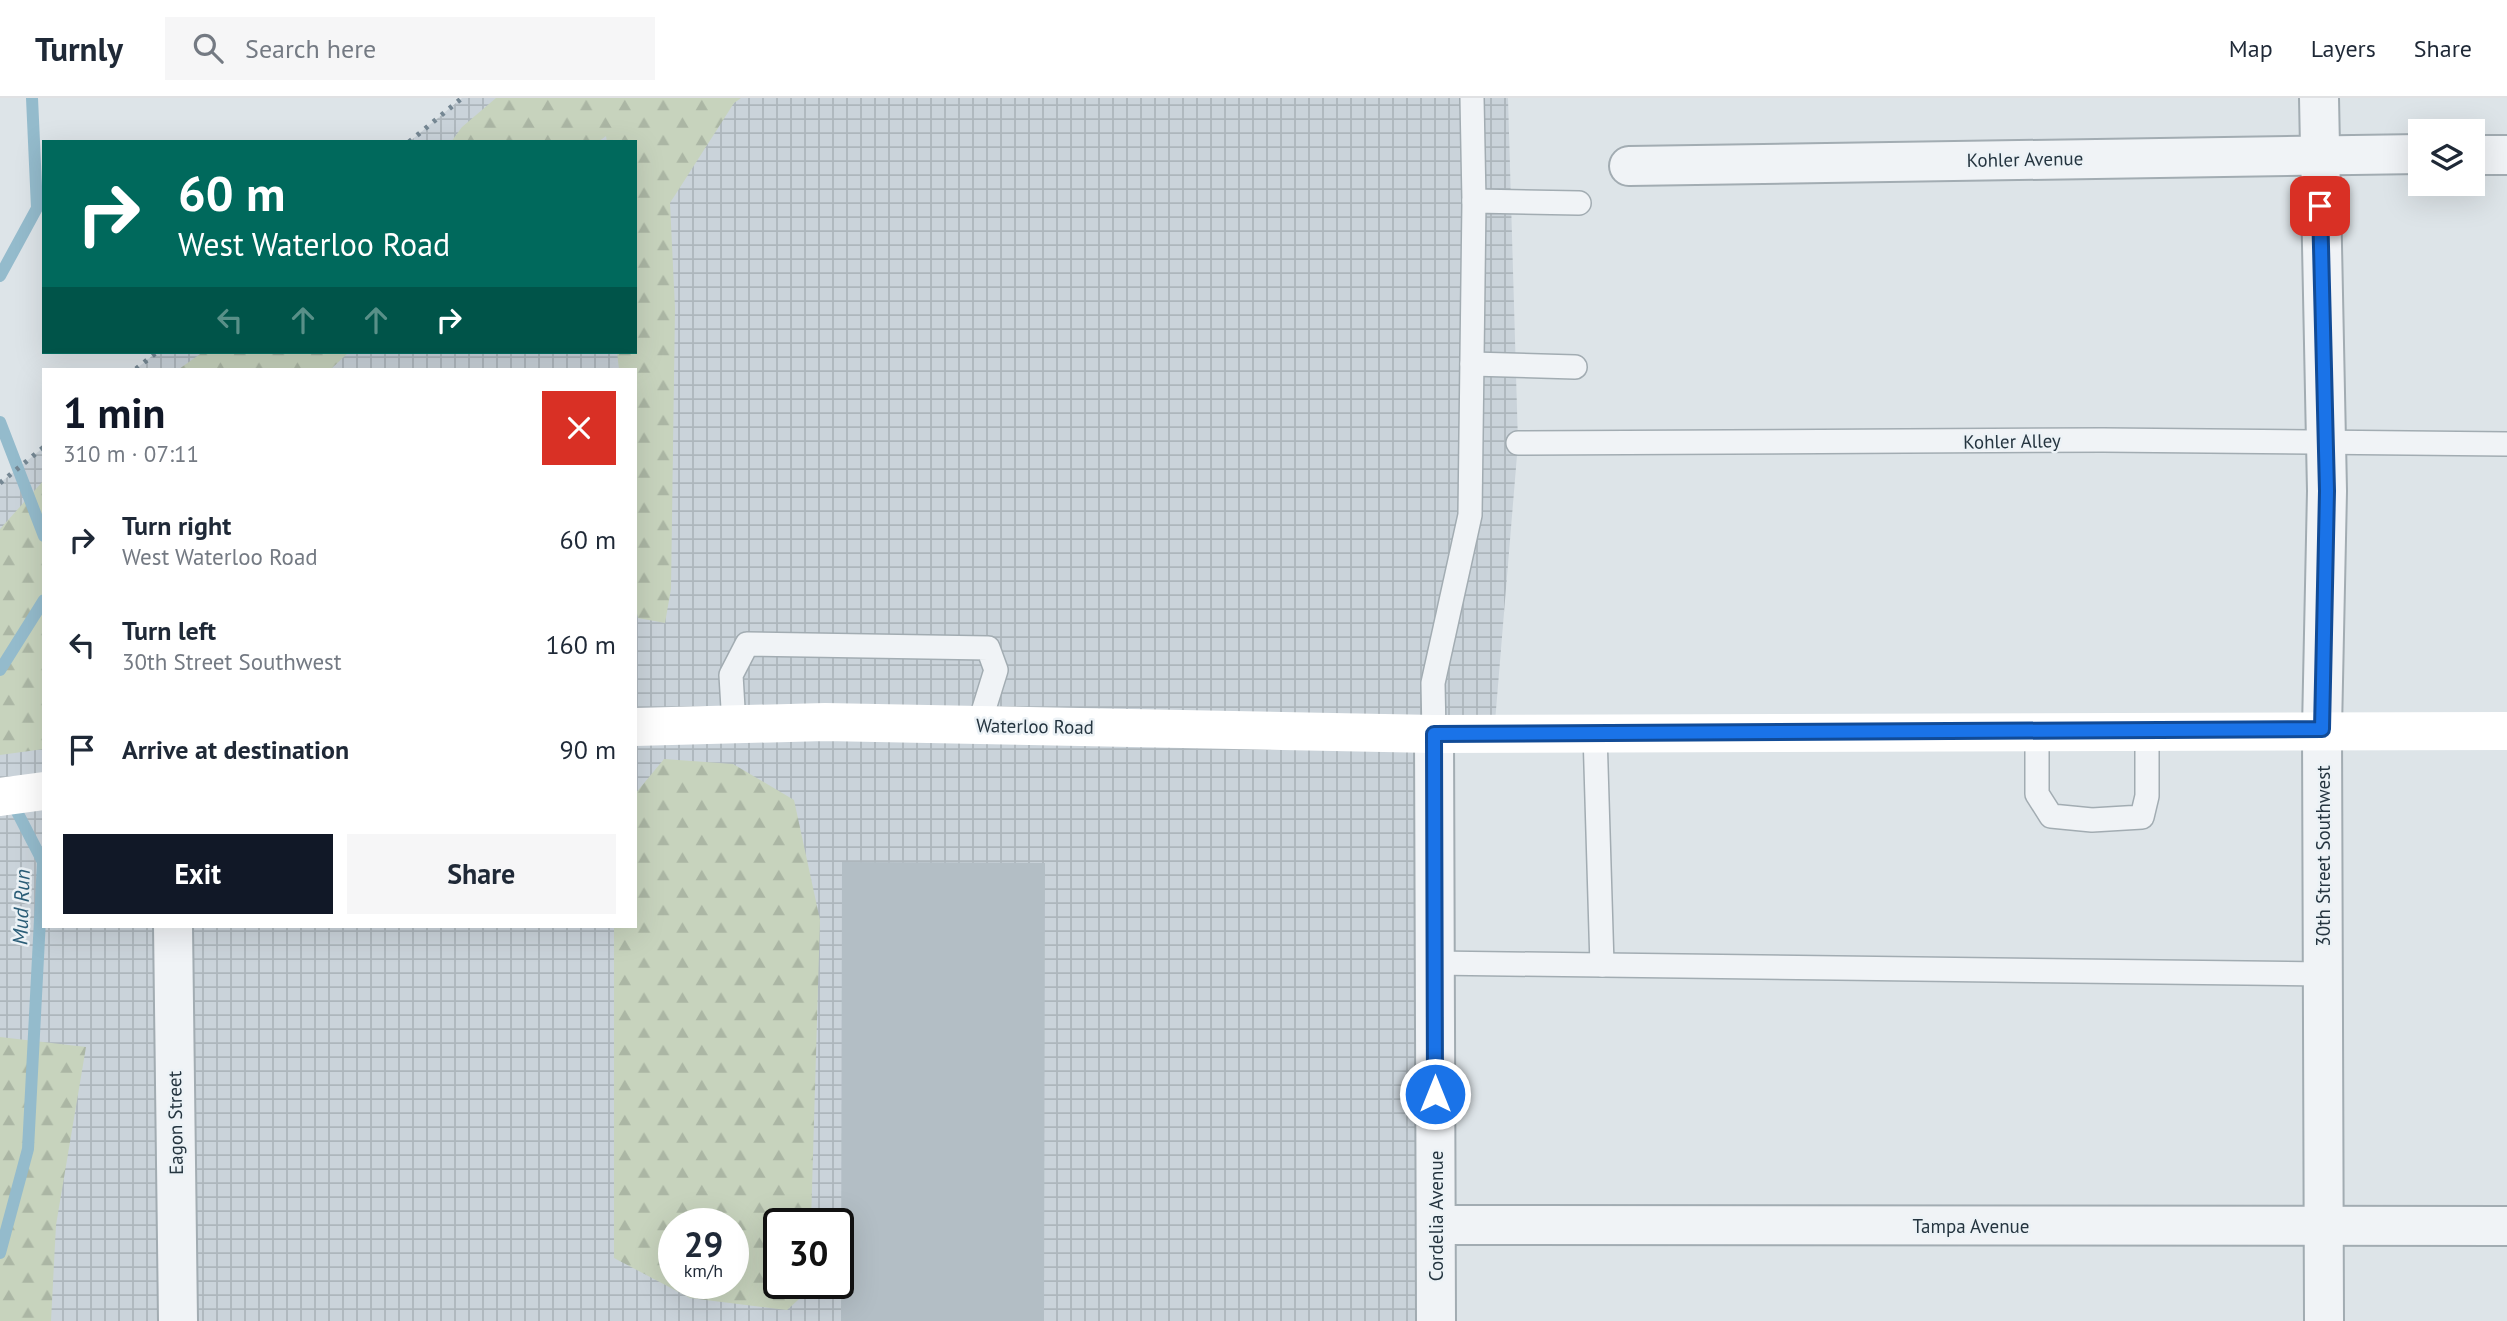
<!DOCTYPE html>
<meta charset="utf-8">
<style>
:root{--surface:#fff;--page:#f6f6f7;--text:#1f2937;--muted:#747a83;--line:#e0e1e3;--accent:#111827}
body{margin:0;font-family:"PT Sans",sans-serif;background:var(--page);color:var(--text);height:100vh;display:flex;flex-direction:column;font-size:26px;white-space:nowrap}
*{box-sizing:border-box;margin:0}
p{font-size:23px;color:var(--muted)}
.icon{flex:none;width:38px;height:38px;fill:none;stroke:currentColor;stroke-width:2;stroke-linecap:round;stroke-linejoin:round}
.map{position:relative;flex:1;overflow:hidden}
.details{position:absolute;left:42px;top:270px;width:595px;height:560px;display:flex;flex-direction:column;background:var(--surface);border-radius:0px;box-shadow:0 7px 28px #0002}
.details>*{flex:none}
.top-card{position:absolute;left:42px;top:42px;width:595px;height:214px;border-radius:0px;box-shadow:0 7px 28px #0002;background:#00695c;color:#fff;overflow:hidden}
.tools{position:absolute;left:2408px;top:21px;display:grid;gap:14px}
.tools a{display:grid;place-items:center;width:77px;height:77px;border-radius:0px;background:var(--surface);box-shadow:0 7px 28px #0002;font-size:35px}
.speed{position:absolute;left:658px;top:1110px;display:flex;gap:14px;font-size:35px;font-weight:700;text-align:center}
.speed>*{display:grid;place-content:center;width:91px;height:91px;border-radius:50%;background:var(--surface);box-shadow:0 7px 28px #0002;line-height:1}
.speed small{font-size:18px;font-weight:400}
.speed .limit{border:4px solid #111;border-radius:10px;background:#fff;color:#111}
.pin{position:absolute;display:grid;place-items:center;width:60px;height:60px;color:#fff;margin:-30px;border-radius:14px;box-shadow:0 4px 10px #0006}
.me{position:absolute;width:77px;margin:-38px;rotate:0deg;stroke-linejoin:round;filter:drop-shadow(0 0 5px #0008)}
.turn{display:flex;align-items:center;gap:24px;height:147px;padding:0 21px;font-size:32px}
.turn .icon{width:91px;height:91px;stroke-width:2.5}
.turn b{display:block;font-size:49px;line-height:60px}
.lanes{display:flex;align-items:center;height:66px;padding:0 21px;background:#0003;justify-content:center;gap:35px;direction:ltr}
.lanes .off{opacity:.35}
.round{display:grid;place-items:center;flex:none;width:74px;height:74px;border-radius:0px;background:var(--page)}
.head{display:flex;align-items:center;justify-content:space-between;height:119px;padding:0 21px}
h1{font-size:42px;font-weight:700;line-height:52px;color:var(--accent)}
.action{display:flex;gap:14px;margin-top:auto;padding:14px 21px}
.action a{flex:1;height:80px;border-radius:0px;background:var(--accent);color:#fff;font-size:28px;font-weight:700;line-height:80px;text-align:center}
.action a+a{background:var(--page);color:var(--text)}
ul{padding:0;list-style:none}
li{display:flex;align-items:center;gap:21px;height:105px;padding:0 21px}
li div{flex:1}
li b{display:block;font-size:26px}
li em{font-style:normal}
header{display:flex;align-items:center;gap:42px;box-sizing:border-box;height:98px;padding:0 35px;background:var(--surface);border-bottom:2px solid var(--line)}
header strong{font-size:33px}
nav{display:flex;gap:38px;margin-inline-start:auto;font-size:24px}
.search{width:490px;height:63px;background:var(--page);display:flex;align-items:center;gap:18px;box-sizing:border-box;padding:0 24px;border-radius:0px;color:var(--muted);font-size:26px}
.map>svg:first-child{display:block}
</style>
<header>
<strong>Turnly</strong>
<div class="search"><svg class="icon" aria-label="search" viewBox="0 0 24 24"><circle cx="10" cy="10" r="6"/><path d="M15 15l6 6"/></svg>Search here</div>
<nav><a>Map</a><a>Layers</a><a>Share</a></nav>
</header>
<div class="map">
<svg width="2507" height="1223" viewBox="0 0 2507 1223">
<defs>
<pattern id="industrial-grid" width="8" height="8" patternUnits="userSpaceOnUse" patternTransform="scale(1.75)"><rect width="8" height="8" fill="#cad3da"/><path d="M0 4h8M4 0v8" fill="none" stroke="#adb6bc"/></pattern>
<pattern id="forest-firs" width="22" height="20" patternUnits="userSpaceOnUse" patternTransform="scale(1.75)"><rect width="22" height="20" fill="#c7d3bd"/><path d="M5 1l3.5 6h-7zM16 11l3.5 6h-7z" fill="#abb6a4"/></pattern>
</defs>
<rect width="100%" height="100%" fill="#dde4e8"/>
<path fill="url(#industrial-grid)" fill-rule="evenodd" d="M462 0H1508L1518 345 1494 636H1434L1436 1223H0V385L44 349V828H635V271H136L157 254H635V44H409ZM674 1125H733V1185H674ZM779 1125H838V1185H779Z"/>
<g fill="url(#forest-firs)" fill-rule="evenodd">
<polygon points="496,0 741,0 734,5 670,105 675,210 671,491 665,525 638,520 635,506 635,271 619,271 617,254 635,254 635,44 607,44 606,38 598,44 451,44 462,29"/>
<polygon points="203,254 349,254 331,271 179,271"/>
<polygon points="44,382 44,651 0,657 0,431"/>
<path d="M664 661 733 666 794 702 820 822 811 1125H779V1185H809V1192L787 1212 690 1200 614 1160V828H635V696ZM733 1125V1185H674V1125Z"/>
<polygon points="0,939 86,949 56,1127 51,1223 0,1223"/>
</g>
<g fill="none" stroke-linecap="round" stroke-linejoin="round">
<g stroke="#94bbcc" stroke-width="12">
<polyline points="0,178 37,110 32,0"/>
<polyline points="0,324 44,438"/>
<polyline points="0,572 44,502"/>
<polyline points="0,1155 28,1051 43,764 12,704"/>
</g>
</g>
<polygon fill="#b3bec5" points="842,764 1045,765 1044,1223 841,1223"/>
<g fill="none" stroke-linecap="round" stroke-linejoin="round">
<g stroke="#a2acb2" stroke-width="26">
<g id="service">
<polyline points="1472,0 1474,103"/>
<polyline points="1472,266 1575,269"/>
<polyline points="1518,345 2103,342 2507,346"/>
<polyline points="734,627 731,577 747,546 988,550 996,572 979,627"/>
<polyline points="2037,632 2037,696 2051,718 2092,722 2142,719 2147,698 2147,632"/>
<polyline points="1595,635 1602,867"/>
<polyline points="1434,636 1433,585 1470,417 1474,103 1579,105"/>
<polyline points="1434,865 2323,876"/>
</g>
</g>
<g stroke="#a2acb2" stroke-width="42">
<g id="minor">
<polyline points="2319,0 2327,393 2322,631 2324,1223"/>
<polyline points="2473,57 2507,57"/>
<polyline points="1629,68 2420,56"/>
<polyline points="1434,636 1436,1223"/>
<polyline points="173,828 178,1223"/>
<polyline points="1436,1127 2507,1128"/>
</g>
</g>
<use href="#service" stroke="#f0f3f6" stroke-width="23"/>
<use href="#minor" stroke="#f0f3f6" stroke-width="38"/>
<g stroke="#fff" stroke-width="38">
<polyline points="635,629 825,624 1434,636 2507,633"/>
<polyline points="0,699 44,693"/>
</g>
<g stroke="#758793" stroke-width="5" stroke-dasharray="3.5 7" stroke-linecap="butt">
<polyline points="409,44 462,0"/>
<polyline points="136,271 157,254"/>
<polyline points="0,385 44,349"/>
</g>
</g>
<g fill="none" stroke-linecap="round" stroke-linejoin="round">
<g stroke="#114b97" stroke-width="18">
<polyline id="route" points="1435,996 1434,636 2322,631 2327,393 2320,108"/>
</g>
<use href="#route" stroke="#1a73e8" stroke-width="12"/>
</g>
<g text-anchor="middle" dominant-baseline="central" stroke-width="5" stroke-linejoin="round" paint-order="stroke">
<g font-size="19" fill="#253540" stroke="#ecf2f6">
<text transform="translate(2025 61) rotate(-1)">Kohler Avenue</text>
<text transform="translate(2012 343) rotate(-1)">Kohler Alley</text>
<text transform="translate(1035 628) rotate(1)">Waterloo Road</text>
<text transform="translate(2323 758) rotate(-90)">30th Street Southwest</text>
<text transform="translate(175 1025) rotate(-91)">Eagon Street</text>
<text transform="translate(1436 1118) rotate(-90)">Cordelia Avenue</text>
<text x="1971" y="1128">Tampa Avenue</text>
</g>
<g font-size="21" font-style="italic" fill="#2b5e78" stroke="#ecf2f6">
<text transform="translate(21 809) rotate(-88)">Mud Run</text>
</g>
</g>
</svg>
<div class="tools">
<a><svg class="icon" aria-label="layers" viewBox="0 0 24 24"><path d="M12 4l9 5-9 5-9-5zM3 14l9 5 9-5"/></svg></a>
</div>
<div class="speed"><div>29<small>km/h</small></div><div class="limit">30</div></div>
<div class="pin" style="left:2320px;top:108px;background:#d93025"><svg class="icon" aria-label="arrive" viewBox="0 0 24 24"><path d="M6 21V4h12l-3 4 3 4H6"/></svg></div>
<svg class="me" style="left:1435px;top:996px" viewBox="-20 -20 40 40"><circle r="17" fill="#1a73e8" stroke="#fff" stroke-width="3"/><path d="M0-11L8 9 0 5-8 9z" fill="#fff"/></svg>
<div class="top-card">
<div class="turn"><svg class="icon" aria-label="right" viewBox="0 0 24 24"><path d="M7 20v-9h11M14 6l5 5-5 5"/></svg><div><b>60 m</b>West Waterloo Road</div></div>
<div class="lanes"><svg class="icon off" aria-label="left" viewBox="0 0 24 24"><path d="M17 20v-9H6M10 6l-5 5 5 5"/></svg><svg class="icon off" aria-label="ahead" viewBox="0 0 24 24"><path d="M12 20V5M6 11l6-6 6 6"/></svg><svg class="icon off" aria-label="ahead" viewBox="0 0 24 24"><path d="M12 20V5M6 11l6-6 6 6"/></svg><svg class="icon" aria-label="right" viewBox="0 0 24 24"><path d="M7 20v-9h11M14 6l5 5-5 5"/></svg></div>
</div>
<section class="details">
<div class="head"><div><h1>1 min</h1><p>310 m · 07:11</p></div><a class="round" style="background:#d93025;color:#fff"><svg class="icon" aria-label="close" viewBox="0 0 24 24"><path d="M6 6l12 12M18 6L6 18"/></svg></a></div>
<ul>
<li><svg class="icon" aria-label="right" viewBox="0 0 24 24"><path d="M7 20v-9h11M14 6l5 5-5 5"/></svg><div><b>Turn right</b><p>West Waterloo Road</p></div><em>60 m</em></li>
<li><svg class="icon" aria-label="left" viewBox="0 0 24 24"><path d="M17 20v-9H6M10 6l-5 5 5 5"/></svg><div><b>Turn left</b><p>30th Street Southwest</p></div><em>160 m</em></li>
<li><svg class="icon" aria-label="arrive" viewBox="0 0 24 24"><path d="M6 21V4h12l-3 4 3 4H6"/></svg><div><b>Arrive at destination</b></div><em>90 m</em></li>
</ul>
<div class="action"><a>Exit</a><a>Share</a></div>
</section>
</div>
